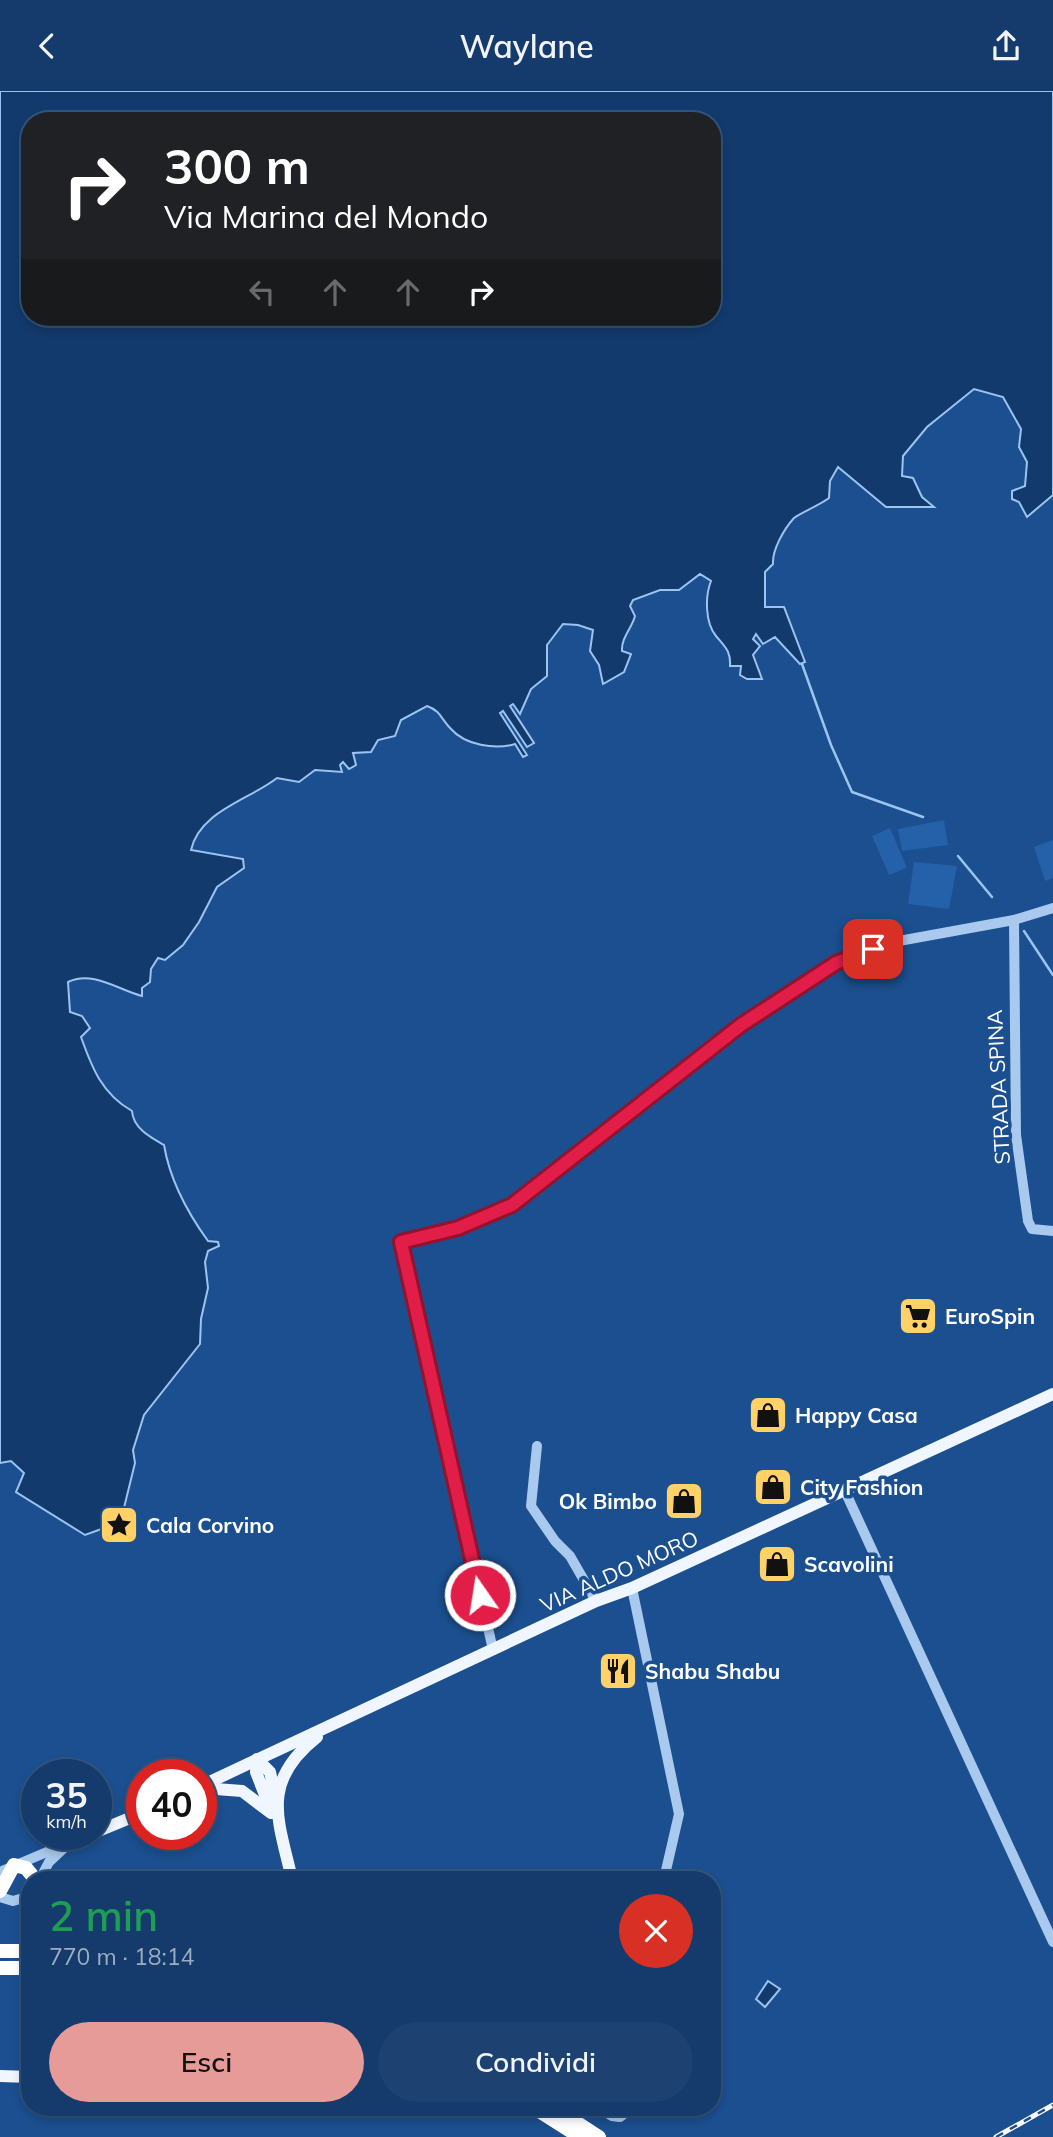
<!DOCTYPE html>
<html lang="it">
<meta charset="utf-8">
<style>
:root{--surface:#143b6b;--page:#1d4271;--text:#f1f3f6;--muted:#9dadc1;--line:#33557e;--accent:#e69b98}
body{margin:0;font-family:Mulish,sans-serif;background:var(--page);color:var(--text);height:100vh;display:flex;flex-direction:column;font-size:26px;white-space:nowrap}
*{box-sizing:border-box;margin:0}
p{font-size:23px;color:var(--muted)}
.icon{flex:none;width:38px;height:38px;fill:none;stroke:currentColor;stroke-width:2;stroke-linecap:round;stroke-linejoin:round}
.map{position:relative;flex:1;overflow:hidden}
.panel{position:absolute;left:21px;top:1780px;width:700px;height:245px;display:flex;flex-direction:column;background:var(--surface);border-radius:28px;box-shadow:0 4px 10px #0003,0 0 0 2px var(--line)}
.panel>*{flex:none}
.top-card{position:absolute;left:21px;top:21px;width:700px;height:214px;border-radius:28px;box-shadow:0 4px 10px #0003,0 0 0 2px var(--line);background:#202124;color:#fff;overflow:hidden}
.speed{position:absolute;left:21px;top:1668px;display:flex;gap:14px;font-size:35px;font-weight:700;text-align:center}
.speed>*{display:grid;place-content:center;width:91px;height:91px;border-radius:50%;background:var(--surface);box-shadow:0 4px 10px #0003,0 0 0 2px var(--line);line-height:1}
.speed small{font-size:18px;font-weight:400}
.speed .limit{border:10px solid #d22;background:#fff;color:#111}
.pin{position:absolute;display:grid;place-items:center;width:60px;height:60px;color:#fff;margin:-30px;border-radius:14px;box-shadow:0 4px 10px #0006}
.me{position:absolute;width:77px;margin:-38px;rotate:347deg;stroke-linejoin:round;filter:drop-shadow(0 0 5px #0008)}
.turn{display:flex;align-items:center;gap:24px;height:147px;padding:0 28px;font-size:32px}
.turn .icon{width:91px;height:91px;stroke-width:2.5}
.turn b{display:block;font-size:49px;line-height:60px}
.lanes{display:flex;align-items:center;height:66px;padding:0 28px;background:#0003;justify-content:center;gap:35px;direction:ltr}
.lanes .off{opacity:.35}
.round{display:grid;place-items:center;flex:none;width:74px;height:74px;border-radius:37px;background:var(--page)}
.headline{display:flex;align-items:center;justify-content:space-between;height:119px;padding:0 28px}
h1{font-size:42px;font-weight:600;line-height:52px;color:#1e9e55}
.button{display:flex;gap:14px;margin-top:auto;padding:14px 28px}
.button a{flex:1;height:80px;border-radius:42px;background:var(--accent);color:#111;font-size:28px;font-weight:600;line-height:80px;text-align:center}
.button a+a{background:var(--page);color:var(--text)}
header{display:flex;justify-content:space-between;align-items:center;height:91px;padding:0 28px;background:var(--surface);font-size:32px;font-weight:600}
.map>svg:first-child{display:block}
</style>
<header><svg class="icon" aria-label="back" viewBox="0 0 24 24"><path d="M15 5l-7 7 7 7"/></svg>Waylane<svg class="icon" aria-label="share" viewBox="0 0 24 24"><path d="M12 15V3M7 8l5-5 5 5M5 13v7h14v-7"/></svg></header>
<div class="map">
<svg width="1053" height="2046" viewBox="0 0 1053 2046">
<rect width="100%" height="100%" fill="#1b4f8f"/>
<g fill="#2461a8">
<polygon points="944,729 948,754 902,760 898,738"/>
<polygon points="890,737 907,777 889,784 872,745"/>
<polygon points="1053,749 1053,787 1045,790 1034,756"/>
<polygon points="914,771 957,775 949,818 908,813"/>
</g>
<g fill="#123a6d" stroke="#9cc4f0" stroke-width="2" fill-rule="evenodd">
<path d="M0 0H1053V404L1027 426 1019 411 1012 408V400L1025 395 1027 371 1019 356 1021 338 1003 306 974 298 927 336 903 365 902 385 913 387 922 406 934 416H886L838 376 830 390 829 407C820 414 800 422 794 427 784 438 772 459 773 473L765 481V516H784L805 571 800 573 775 546 763 553 756 543 753 548 760 555 753 564 762 588H747L740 584 741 575H730C731 560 725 556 716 545 705 532 705 505 711 490L700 483 679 499H660L633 509 630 515 635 525C632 537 621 547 622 560L631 563 624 581 603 593 599 574 590 560 593 539 578 534 563 533 547 554V585L531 598 520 623 513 613 510 615 534 652 527 656 503 620 500 622 527 664 523 666 515 653C495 659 465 654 451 638 441 628 441 620 427 615L401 629 395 645 378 649 371 661 353 662 356 674 349 678 343 671 340 674 342 681 315 679 299 691 277 687C249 709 200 720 191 759L243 768 244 777 217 796 199 831 183 854 165 869 158 867 151 878 150 891 142 897V905C119 899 92 879 68 891L70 921 82 925 90 937 81 946C92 977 102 1003 132 1020 133 1037 150 1046 164 1054 170 1090 187 1121 208 1150L218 1151 219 1155 208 1160 205 1171 208 1197 201 1228 200 1253 144 1324 133 1359 135 1372 122 1425 107 1436 85 1444 16 1401 24 1382 11 1370 0 1372ZM30 30H712V226H30Z"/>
<polygon points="768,1890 780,1898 765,1916 756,1908"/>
</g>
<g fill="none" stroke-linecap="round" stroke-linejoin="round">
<g stroke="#9cc4f0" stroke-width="2.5">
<polyline points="802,573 831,654 852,701 923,726"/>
<polyline points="958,765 992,806"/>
<polyline points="1024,840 1053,884"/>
</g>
<g stroke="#a9c9ee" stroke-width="10">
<polyline points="1014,829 1016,1044 1028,1130 1032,1138 1053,1140"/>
<polyline points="537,1355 531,1415 555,1450 570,1465 596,1510"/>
<polyline points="844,1398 1053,1851"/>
<polyline points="632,1497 679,1723 664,1788"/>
<polyline points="493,1559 401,1151 458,1137 512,1114 741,934 836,872 888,852 1014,829 1053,817"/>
<polyline points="0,1781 68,1752"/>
<polyline points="40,1788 49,1771 65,1756"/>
<polyline points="0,1806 13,1810 30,1805"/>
<polyline points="597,2016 612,2025 620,2026 633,2016"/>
</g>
<g stroke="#f0f6ff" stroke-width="12">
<polyline points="201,1695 596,1510 632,1497 1053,1303"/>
<polyline points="203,1697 242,1700 271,1722"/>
<polyline points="272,1722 256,1681 257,1668 270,1681 276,1708"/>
<polyline points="96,1741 142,1722"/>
<polyline points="68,1752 91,1743"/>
<path d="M292 1788C278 1728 260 1691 317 1646"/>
<polyline points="0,1985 30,1986"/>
</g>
<g stroke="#fff" stroke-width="14">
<polyline points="0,1800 14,1774 26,1777 35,1788"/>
<polyline points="0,1860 30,1860"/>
<polyline points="0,1877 30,1877"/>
<polyline points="533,2016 580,2046"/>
<polyline points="553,2016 599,2046"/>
</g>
<g stroke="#fff" stroke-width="5">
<polyline id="rail" points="996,2046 1053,2014"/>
</g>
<use href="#rail" stroke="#1b4f8f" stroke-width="2.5" stroke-dasharray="8" stroke-linecap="butt"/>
</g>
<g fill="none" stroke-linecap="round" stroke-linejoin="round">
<g stroke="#92132f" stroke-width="18">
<polyline id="route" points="480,1504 401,1151 458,1137 512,1114 741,934 836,872 873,858"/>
</g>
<use href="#route" stroke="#e11d48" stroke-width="12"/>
</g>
<defs>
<g id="supermarket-square" transform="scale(2.0125)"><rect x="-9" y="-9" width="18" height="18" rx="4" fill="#ffd166" stroke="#1b4f8f"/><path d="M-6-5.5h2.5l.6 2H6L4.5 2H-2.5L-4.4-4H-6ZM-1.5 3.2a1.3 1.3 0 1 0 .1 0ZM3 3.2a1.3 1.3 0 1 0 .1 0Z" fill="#111"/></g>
<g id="shop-square" transform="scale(2.0125)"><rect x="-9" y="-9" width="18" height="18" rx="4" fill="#ffd166" stroke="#1b4f8f"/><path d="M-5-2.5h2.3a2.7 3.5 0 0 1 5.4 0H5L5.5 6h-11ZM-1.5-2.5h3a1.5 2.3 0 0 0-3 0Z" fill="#111"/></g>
<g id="sight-square" transform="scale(2.0125)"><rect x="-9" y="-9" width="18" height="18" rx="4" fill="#ffd166" stroke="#1b4f8f"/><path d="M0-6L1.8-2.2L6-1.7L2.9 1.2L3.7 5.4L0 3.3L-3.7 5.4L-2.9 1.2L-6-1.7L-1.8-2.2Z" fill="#111"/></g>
<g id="restaurant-square" transform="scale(2.0125)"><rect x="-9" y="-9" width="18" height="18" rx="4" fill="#ffd166" stroke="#1b4f8f"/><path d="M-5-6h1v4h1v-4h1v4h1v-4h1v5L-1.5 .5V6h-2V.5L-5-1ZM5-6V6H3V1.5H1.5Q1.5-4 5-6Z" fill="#111"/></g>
</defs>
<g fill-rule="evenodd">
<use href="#supermarket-square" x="918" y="1225"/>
<use href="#shop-square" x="768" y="1324"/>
<use href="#shop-square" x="773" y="1396"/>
<use href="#shop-square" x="684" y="1410"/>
<use href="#sight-square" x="119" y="1434"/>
<use href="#shop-square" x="777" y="1473"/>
<use href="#restaurant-square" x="618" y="1580"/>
</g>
<g text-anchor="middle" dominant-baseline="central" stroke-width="7" stroke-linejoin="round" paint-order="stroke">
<g font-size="21" fill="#fff" stroke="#1b4f8f">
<text transform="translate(998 996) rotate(-93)">STRADA SPINA</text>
<text transform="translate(619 1480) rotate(-24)">VIA ALDO MORO</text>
</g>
<g font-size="21" font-weight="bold" fill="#fff" stroke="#1b4f8f" text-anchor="start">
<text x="945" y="1225">EuroSpin</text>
<text x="795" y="1324">Happy Casa</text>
<text x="800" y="1396">City Fashion</text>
<text x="657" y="1410" text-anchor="end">Ok Bimbo</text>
<text x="146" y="1434">Cala Corvino</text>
<text x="804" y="1473">Scavolini</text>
<text x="645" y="1580">Shabu Shabu</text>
</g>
</g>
</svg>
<div class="speed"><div>35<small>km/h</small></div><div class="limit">40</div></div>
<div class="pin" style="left:873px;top:858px;background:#d93025"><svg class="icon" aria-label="arrive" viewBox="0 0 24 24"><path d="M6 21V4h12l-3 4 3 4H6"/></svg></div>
<svg class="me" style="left:480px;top:1504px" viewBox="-20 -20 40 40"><circle r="17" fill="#e11d48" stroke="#fff" stroke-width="3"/><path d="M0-11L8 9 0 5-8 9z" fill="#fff"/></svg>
<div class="top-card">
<div class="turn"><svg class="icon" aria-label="right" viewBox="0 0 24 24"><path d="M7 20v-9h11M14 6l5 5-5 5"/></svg><div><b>300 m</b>Via Marina del Mondo</div></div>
<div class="lanes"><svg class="icon off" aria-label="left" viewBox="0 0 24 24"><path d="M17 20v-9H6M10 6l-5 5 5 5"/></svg><svg class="icon off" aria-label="ahead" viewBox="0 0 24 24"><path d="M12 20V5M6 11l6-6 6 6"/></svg><svg class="icon off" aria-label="ahead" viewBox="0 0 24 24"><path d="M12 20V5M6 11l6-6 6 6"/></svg><svg class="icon" aria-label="right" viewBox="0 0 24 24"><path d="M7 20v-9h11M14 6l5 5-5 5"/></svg></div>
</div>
<section class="panel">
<div class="headline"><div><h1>2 min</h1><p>770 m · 18:14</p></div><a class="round" style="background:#d93025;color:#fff"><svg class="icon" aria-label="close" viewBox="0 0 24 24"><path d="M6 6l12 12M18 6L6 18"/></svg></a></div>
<div class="button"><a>Esci</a><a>Condividi</a></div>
</section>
</div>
